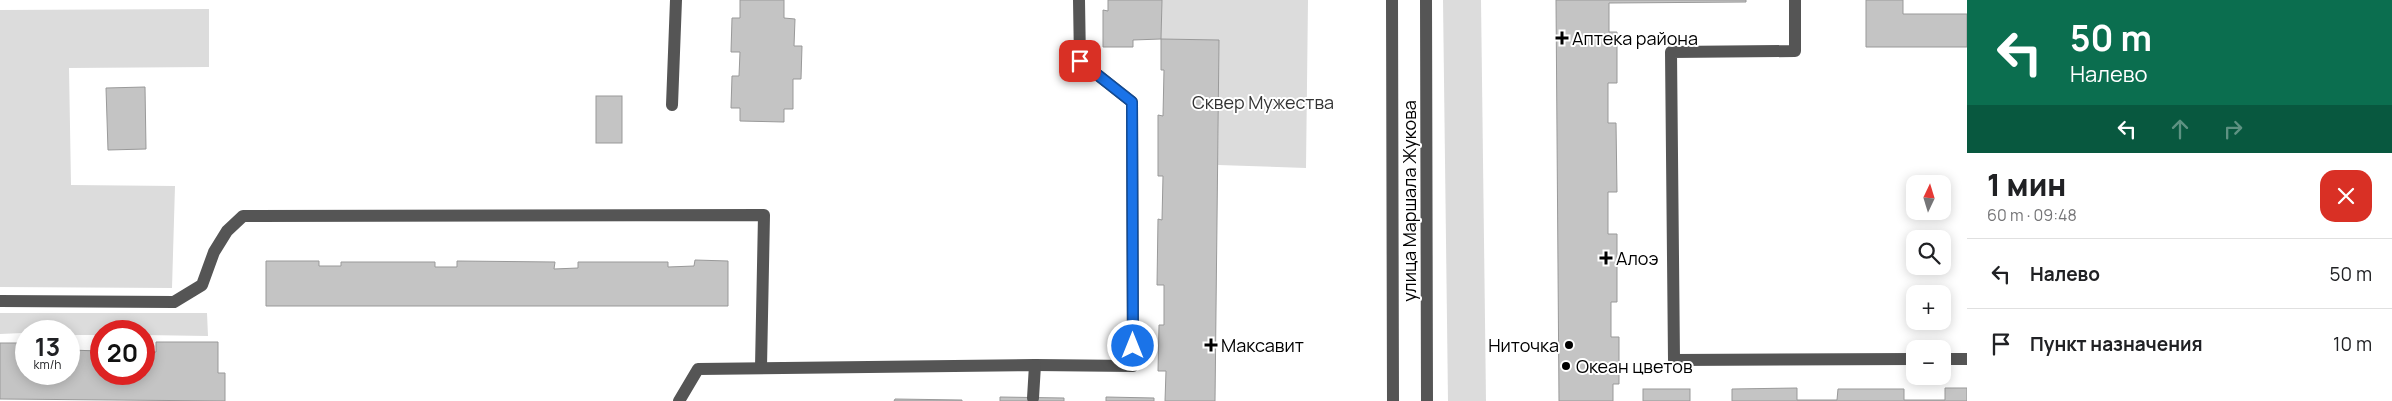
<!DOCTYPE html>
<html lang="ru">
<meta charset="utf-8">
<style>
:root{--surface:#fff;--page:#f6f6f6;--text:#202124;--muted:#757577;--line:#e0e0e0}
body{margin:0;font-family:Manrope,sans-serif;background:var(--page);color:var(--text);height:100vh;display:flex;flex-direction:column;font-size:19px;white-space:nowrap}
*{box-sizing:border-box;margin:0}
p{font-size:16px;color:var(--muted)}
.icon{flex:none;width:28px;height:28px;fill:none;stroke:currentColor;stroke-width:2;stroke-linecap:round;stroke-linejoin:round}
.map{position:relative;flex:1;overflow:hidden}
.details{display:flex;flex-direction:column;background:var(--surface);width:425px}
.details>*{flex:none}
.guide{background:#0b6e4f;color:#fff;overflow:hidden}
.needle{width:32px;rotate:4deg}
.fabs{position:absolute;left:1906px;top:175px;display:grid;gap:10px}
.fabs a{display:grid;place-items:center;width:45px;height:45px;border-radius:10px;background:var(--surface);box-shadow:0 2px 12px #0003;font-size:25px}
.speed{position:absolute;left:15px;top:320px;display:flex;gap:10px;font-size:25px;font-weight:700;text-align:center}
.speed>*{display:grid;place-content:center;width:65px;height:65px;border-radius:50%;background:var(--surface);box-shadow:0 2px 12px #0003;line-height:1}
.speed small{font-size:12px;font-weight:400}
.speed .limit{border:8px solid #d22;background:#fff;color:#111}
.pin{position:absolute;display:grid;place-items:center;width:42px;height:42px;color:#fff;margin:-21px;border-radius:10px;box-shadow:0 2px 8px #0006}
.me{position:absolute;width:55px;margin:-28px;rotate:0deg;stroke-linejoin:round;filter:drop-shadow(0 0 4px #0008)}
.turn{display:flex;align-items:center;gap:18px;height:105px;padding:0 20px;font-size:22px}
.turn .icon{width:65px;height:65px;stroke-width:2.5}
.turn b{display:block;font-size:35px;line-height:42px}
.lanes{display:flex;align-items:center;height:48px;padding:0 20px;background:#0003;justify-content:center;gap:25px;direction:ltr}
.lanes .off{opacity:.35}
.round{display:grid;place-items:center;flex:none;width:52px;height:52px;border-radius:15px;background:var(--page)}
.summary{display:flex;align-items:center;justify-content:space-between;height:85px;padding:0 20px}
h1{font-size:30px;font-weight:800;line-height:38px}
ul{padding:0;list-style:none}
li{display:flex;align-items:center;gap:15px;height:70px;padding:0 20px;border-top:1px solid var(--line)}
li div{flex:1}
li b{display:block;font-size:19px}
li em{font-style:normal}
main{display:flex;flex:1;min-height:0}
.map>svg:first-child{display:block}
</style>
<main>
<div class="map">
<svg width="1967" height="401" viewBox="0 0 1967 401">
<rect width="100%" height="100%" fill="#fff"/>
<g fill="#dcdcdc">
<polygon points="1162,0 1308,0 1306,168 1218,165 1219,40 1161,39"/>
<polygon points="1443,0 1481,0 1486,401 1448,401"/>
<polygon points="209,9 209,67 69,68 71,185 175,186 172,288 0,287 0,10"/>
<polygon points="0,313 207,313 208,336 144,335 144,331 101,331 101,335 69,335 69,331 0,334"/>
</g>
<g fill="#c4c4c4" stroke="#999">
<polygon points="740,0 784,0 784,18 795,19 794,46 802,46 801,79 793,79 793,109 784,109 784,122 740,121 740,108 731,108 732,76 739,76 740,52 731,52 732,18 740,18"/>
<polygon points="1108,0 1162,0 1161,39 1133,40 1133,47 1103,47 1103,10 1108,11"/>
<polygon points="1556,0 1746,0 1746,2 1609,3 1609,32 1617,32 1617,83 1608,83 1608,123 1616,123 1617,192 1608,192 1608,234 1617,234 1617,302 1611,302 1611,337 1619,337 1619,384 1613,384 1613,401 1559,401"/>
<polygon points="1866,0 1903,0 1903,14 1967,14 1967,47 1866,47"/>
<polygon points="1161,39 1219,40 1215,401 1165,401 1166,371 1158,371 1159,325 1164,325 1164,285 1157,285 1158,219 1162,220 1163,176 1158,176 1158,115 1163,116 1164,70 1161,70"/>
<polygon points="145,87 146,149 108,150 106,88"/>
<rect x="596" y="96" width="26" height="47"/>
<polygon points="695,260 728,261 728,306 266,306 266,261 319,261 319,266 341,266 341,262 435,262 435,267 457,267 457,261 555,262 554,269 578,268 578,262 668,262 668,267 694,266"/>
<polygon points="156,342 218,342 218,373 225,373 225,401 0,399 0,343 26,343 26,374 69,374 69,350 100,351 101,344 101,374 144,374 144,352 156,352"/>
<polygon points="1797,388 1797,400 1837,400 1838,389 1904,389 1904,400 1945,400 1945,388 1967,388 1967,401 1732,401 1732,389"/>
<rect x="1643" y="389" width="47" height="12"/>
<polygon points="1000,397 1064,398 1064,401 1000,401"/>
<polygon points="1106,397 1154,398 1154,401 1106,401"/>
<polygon points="895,399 962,400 962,401 894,401"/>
</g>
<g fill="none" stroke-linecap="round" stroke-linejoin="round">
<g stroke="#555" stroke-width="12">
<polyline points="1392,0 1393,401"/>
<polyline points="1426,0 1427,401"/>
<polyline points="1795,0 1795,51 1671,52 1674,360 1915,359"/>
<polyline points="672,105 676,0"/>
<polyline points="0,301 174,302 202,285 214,252 227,231 243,216 764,215 761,367"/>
<polyline points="1942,359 1967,359"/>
<polyline points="1035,365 1133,366 1132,102 1080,61 1079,0"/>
<polyline points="679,401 698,369 1035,365 1033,398"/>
</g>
</g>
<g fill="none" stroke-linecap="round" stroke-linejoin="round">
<g stroke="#114b97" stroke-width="12">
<polyline id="route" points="1080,61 1132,102 1133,346"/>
</g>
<use href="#route" stroke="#1a73e8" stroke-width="9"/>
</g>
<g fill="#000" stroke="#fff" stroke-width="2">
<path d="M1559.5 30.5h5v5h5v5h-5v5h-5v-5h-5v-5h5z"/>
<path d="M1603.5 250.5h5v5h5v5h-5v5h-5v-5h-5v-5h5z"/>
<path d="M1208.5 337.5h5v5h5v5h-5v5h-5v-5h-5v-5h5z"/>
<circle cx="1569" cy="345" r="5"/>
<circle cx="1566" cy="366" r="5"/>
</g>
<g text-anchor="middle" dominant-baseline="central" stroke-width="4" stroke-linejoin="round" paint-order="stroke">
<g font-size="18" fill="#000" stroke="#fff" text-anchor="start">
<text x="1572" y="38">Аптека района</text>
<text x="1616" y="258">Алоэ</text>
<text x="1221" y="345">Максавит</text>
<text x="1559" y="345" text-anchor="end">Ниточка</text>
<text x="1576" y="366">Океан цветов</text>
</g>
<g font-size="18" fill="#333" stroke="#fff">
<text x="1263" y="102">Сквер Мужества</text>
</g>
<g font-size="18" fill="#000" stroke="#fff">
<text transform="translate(1409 201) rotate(-90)">улица Маршала Жукова</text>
</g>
</g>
</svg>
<div class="fabs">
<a><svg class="needle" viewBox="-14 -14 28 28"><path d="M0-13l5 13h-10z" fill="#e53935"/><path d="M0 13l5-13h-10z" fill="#757577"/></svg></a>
<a><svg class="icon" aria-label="search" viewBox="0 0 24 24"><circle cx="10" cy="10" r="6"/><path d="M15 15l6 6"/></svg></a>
<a>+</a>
<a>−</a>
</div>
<div class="speed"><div>13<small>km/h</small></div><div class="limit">20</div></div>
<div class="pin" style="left:1080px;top:61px;background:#d93025"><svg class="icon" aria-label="arrive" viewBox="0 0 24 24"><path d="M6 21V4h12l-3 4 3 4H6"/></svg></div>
<svg class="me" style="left:1133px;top:346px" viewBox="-20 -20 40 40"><circle r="17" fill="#1a73e8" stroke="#fff" stroke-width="3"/><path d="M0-11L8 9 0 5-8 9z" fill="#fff"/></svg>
</div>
<section class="details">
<div class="guide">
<div class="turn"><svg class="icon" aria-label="left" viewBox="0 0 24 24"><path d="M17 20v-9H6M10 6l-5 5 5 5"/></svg><div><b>50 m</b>Налево</div></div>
<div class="lanes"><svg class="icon" aria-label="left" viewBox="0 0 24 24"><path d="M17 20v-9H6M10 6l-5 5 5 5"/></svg><svg class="icon off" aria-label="ahead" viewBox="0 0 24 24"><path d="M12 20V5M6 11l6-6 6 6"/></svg><svg class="icon off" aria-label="right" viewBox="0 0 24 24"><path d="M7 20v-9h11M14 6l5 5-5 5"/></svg></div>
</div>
<div class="summary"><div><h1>1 мин</h1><p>60 m · 09:48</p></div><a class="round" style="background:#d93025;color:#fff"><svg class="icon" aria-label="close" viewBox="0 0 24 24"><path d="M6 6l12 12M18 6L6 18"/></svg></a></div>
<ul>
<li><svg class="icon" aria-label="left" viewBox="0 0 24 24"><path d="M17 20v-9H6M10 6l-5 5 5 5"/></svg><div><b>Налево</b></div><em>50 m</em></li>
<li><svg class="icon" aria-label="arrive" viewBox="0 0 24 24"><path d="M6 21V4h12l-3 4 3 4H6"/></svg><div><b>Пункт назначения</b></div><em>10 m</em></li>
</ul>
</section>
</main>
